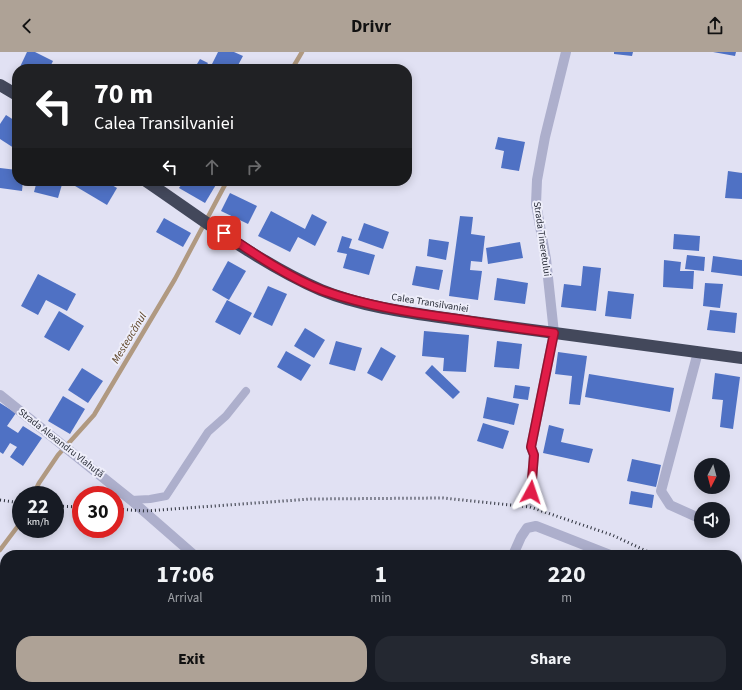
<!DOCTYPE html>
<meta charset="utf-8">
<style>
:root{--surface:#171b24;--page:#242831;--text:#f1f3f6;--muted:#9ea1a6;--accent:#aea296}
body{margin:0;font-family:"Source Sans 3",sans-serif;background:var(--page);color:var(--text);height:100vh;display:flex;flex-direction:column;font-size:15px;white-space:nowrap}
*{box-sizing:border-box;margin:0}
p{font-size:13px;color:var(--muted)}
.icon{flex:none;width:22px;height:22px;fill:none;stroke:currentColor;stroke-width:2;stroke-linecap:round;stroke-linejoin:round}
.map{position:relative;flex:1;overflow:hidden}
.panel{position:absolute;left:0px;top:498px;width:742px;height:140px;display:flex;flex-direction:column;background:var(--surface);border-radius:16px 16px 0 0;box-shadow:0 2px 10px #0003}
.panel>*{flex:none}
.guide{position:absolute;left:12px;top:12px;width:400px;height:122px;border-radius:16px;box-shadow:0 2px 10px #0003;background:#202124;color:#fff;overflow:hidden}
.needle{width:26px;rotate:186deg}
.buttons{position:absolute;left:694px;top:406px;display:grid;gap:8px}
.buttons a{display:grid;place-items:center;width:36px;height:36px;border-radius:50%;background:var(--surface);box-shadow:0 2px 10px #0003;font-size:20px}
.speed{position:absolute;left:12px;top:434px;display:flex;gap:8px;font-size:20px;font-weight:700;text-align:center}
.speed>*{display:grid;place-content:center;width:52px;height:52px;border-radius:50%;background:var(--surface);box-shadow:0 2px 10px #0003;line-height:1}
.speed small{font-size:10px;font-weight:400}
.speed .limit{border:6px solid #d22;background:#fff;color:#111}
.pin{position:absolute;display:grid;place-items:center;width:34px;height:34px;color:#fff;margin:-17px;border-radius:8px;box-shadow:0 2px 6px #0006}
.me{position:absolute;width:44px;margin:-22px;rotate:5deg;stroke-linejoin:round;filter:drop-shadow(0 0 3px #0008)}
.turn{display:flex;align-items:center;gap:14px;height:84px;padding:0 16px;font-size:18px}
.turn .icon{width:52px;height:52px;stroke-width:2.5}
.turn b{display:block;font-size:28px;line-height:34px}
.lanes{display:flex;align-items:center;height:38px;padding:0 16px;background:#0003;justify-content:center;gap:20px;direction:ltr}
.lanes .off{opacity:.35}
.eta{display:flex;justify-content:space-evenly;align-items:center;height:68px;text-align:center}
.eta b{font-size:24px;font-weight:700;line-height:28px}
.button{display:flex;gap:8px;margin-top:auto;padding:8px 16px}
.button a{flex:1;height:46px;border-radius:16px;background:var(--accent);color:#111;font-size:16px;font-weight:700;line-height:46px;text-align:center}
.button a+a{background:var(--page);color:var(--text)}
header{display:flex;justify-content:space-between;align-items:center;height:52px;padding:0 16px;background:var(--accent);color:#111;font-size:18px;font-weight:700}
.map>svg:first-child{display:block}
</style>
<header><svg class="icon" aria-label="back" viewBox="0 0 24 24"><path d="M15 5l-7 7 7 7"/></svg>Drivr<svg class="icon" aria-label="share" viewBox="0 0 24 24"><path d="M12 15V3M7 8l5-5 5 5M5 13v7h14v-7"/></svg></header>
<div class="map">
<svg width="742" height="638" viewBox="0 0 742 638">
<rect width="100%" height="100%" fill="#e1e1f3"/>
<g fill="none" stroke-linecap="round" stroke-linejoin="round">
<g stroke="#b09981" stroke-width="4.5">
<polyline points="292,17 302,0"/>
<polyline points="33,443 39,431 58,403 94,363 175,227 227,129"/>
<polyline points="0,498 21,470"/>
</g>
</g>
<g fill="#4f71c4">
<polygon points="27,0 35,0 53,9 49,17 19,17"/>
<polygon points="218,0 234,0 243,4 236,17 218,17 219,16 212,12"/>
<polygon points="614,0 633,0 632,4 614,2"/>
<polygon points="713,0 736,0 735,4"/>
<polygon points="200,7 208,11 204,17 194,17"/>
<polygon points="6,63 17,70 17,98 0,87 0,72"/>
<polygon points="498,85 525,90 519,119 501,116 504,99 495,97"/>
<polygon points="0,116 17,118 17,129 23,129 22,139 0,136"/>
<polygon points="728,119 742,121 742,147 725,146"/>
<polygon points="37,129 63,129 58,146 34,140"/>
<polygon points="71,129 105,129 117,136 107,153 70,131"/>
<polygon points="184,129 214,129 217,131 205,151 179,136"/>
<polygon points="230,141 257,154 248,172 221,159"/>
<polygon points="271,159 305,177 312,162 327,170 315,194 298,185 290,200 258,184"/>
<polygon points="460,164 473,165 471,182 485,184 482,210 471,209 470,218 482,219 478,248 449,244"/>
<polygon points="164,166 191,181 183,195 156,180"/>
<polygon points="364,171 389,180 383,197 358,188"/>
<polygon points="674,182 700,184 699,199 673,197"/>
<polygon points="342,184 352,187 349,196 375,203 369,223 343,216 347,202 337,200"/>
<polygon points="429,187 449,190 446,208 427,204"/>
<polygon points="520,190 523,206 488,212 486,196"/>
<polygon points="687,203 705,205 704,219 685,217"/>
<polygon points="713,204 742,208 742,224 711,220"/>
<polygon points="664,208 681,210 680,219 694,219 693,237 663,235"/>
<polygon points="228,209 246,219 229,248 212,238"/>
<polygon points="416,214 443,218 439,238 412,233"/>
<polygon points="583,214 601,216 596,259 561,255 564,232 581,234"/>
<polygon points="38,222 76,242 67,259 46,248 38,263 21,254"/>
<polygon points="497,226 528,231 525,252 494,248"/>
<polygon points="705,231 723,232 720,256 703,254"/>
<polygon points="268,234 287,242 272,274 253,265"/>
<polygon points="608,239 634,242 631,267 605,264"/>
<polygon points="227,248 252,261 240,283 215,270"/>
<polygon points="710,258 737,261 735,281 707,278"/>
<polygon points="59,259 84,274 69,299 44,285"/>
<polygon points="305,276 325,288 314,306 294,294"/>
<polygon points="424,279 469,283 466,320 443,319 444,306 422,304"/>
<polygon points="336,289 362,296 355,319 329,312"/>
<polygon points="497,289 522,292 519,317 494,315"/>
<polygon points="381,295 396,304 382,329 367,321"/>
<polygon points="286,299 311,313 301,329 277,315"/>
<polygon points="558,300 587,304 580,353 569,352 572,324 555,322"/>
<polygon points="432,313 460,340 453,347 425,321"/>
<polygon points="82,316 103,329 88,351 68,338"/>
<polygon points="715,321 740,325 733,377 720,375 723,348 712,347"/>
<polygon points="589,322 674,336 670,360 585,345"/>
<polygon points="515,333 530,335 528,348 513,346"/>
<polygon points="63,344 85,357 70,382 48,369"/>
<polygon points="487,345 519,352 514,373 483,366"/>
<polygon points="0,351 16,361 7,374 18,381 23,374 42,386 23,414 10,405 17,395 10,391 3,402 0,400"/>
<polygon points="483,371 509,379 503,397 477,389"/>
<polygon points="549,373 564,377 561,390 593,397 589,411 543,401"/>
<polygon points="632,407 661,413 656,435 627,429"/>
<polygon points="631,439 654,443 652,456 629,452"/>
<polygon points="112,633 133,633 130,638 120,638"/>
<polygon points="153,633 156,633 162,638 150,638"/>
<polygon points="237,633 262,633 260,638 247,638"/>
<polygon points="269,633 290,633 287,638 279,638"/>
</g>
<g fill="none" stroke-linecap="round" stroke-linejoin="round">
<polyline stroke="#adafcc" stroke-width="8" points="131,448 150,447 166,444 208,380 226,364 246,339"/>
<g stroke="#adafcc" stroke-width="10">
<polyline points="698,300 661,439 670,453 701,467"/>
<polyline points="0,343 131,448 194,503"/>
<polyline points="531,440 534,403 531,395 554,281 546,207 536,152 537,128 545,85 566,0"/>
<polyline points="513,503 521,485 527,476 536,474 610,503"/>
<polyline points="342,633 348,638"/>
<polyline points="96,638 100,633"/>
<polyline points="446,638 448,633"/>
</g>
<g stroke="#43485b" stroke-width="12">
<polyline points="0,33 17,43"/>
<path d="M146 129C202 167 259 211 321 238 369 258 429 263 480 271 567 283 655 294 742 306"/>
</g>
<g stroke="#2b2f3a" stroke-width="3" stroke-dasharray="1 3" stroke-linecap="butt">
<polyline points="0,448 21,451"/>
<polyline points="55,454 81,455"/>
<polyline points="115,457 145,459 311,447 443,446 530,455 612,483 655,503"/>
<polyline points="737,561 742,565"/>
</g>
</g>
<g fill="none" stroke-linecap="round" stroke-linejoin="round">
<g stroke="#92132f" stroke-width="10">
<path id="route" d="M224 181C253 201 291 227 324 239 367 254 412 261 458 267 490 272 522 277 554 281L531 395 534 403 531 440"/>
</g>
<use href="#route" stroke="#e11d48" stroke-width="7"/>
</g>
<g text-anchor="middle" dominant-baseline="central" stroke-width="4" stroke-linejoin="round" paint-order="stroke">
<g font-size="10" fill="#2b2f3a" stroke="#eeeefa">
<text transform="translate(542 187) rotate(82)">Strada Tineretului</text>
<text transform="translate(430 251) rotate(9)">Calea Transilvaniei</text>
<text transform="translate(61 391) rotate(38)">Strada Alexandru Vlahuță</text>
</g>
<g font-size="11" font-style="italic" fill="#5b4021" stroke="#eeeefa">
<text transform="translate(129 286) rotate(-59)">Mesteacănul</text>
</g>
</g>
</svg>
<div class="buttons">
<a><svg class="needle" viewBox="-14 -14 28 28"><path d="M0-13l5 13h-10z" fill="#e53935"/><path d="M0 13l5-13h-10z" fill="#9ea1a6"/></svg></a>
<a><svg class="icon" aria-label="sound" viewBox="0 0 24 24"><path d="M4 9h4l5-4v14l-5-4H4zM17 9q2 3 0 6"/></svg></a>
</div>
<div class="speed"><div>22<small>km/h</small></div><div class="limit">30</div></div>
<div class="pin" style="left:224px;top:181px;background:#d93025"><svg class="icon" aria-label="arrive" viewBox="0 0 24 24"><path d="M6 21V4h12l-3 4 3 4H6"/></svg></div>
<svg class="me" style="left:531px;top:440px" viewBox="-20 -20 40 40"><path d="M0-17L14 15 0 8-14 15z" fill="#e11d48" stroke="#fff" stroke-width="4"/></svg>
<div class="guide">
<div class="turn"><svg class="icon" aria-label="left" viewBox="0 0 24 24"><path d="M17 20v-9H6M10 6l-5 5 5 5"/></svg><div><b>70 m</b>Calea Transilvaniei</div></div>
<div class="lanes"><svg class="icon" aria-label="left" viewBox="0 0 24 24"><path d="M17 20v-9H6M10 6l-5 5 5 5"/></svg><svg class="icon off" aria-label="ahead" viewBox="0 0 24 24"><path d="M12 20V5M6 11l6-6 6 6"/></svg><svg class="icon off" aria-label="right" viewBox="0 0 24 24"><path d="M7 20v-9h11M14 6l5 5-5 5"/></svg></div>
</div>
<section class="panel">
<div class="eta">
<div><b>17:06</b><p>Arrival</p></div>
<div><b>1</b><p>min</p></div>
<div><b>220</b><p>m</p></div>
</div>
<div class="button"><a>Exit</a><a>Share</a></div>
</section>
</div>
